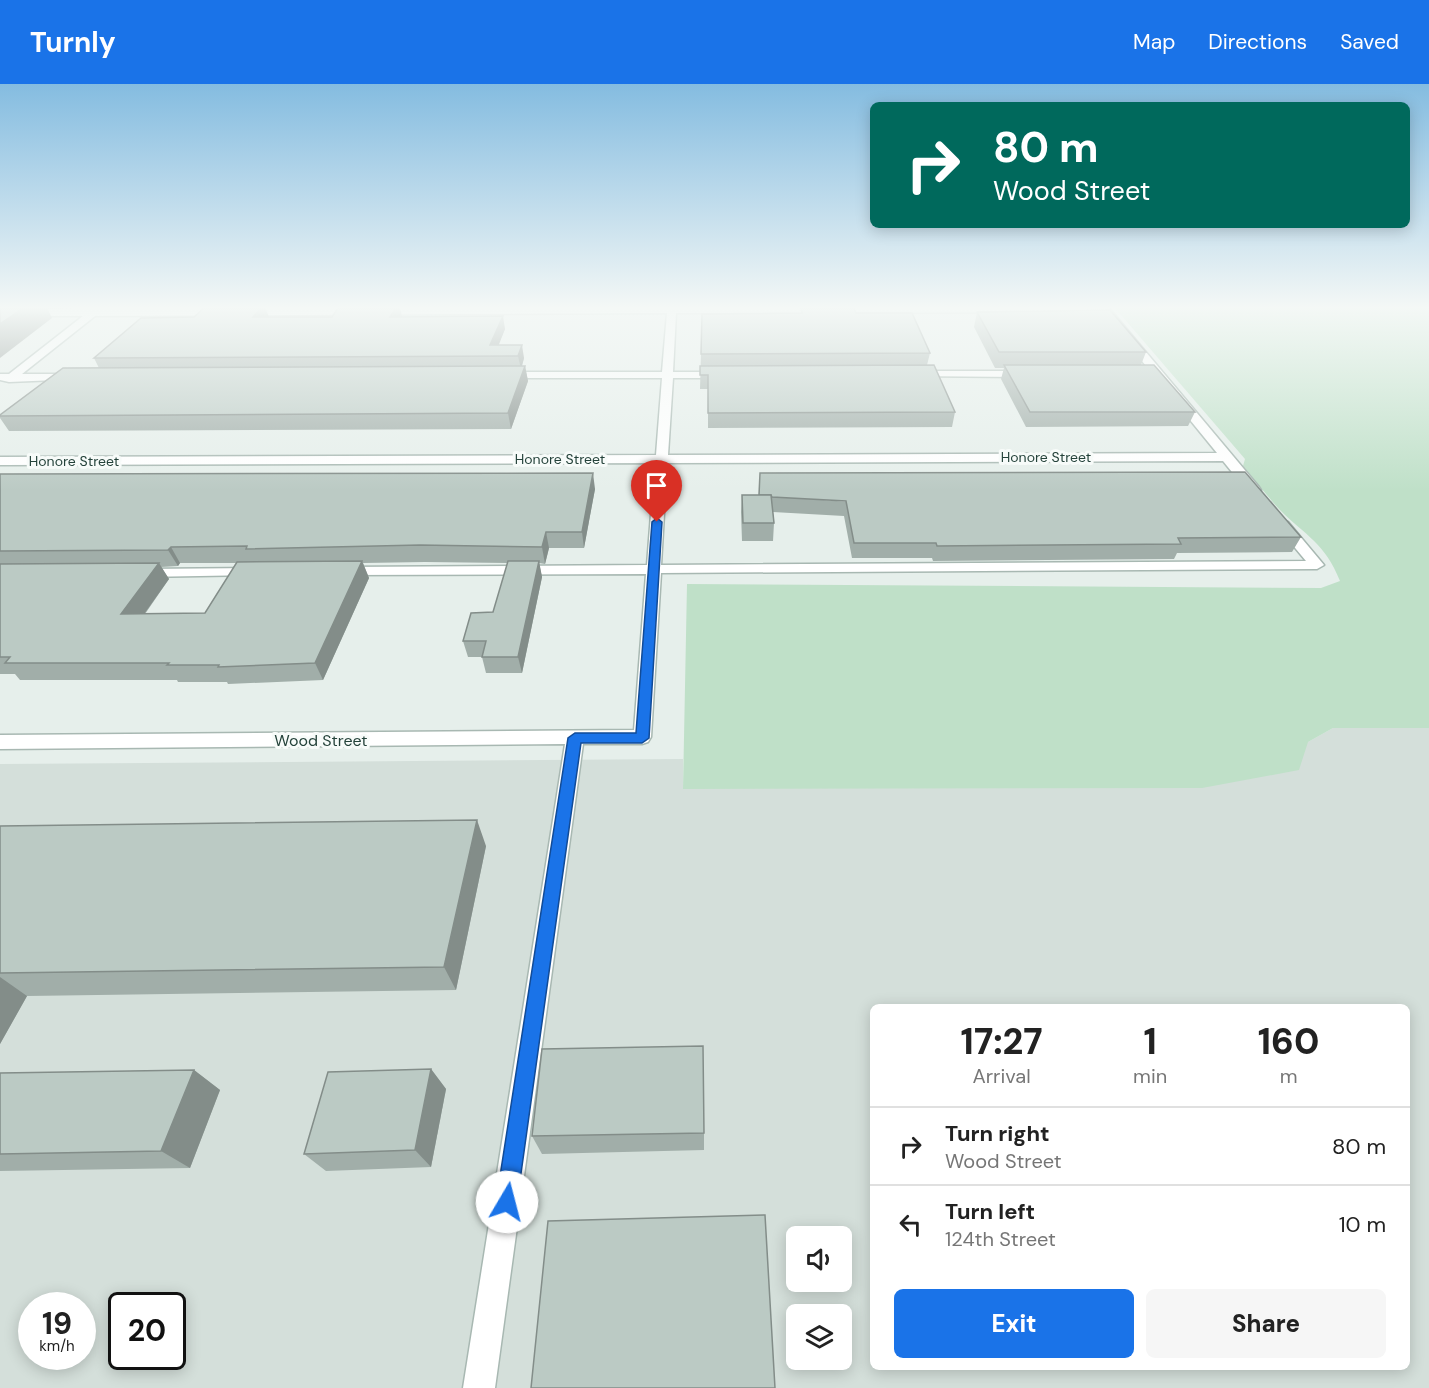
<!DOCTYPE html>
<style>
:root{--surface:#fff;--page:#f6f6f6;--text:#222;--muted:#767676;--line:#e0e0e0;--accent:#1a73e8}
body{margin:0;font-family:"DM Sans",sans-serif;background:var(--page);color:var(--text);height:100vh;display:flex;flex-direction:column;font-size:22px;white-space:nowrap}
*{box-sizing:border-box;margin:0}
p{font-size:20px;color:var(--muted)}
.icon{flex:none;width:33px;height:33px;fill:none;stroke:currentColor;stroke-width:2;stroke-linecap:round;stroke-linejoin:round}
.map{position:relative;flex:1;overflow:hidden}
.details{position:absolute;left:870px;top:920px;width:540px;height:366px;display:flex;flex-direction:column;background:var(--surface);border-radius:9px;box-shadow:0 3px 15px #0003}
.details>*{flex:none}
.guide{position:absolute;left:870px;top:18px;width:540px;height:126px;border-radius:9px;box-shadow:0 3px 15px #0003;background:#00695c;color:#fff;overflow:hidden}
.controls{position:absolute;left:786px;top:1142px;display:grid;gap:12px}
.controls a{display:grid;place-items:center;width:66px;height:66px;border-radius:9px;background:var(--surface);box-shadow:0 3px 15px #0003;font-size:30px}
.speed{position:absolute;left:18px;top:1208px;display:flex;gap:12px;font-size:30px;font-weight:700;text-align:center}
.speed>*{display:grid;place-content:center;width:78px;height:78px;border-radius:50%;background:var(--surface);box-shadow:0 3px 15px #0003;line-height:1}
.speed small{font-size:15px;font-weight:400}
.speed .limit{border:3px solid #111;border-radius:9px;background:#fff;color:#111}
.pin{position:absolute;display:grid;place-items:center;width:51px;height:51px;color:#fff;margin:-62px -26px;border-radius:50% 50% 50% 0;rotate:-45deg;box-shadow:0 0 6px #0007}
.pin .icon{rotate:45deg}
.me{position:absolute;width:66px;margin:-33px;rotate:8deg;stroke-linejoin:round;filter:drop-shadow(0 0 4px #0008)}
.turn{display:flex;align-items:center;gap:21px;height:126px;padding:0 24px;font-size:27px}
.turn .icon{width:78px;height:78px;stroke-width:2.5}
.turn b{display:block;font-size:42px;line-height:51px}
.eta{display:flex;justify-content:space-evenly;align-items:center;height:102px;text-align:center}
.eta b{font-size:36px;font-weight:800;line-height:42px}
.primary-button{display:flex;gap:12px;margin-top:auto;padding:12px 24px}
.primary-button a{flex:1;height:69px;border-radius:9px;background:var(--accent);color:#fff;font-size:24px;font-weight:800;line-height:69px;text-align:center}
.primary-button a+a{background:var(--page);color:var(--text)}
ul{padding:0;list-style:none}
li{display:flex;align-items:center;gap:18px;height:78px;padding:0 24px;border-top:2px solid var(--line)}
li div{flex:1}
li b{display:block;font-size:22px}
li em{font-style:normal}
header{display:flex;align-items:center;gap:36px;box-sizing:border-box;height:84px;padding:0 30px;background:var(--accent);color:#fff}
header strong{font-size:28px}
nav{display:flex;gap:33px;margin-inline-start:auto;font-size:21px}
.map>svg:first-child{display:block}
</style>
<header>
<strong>Turnly</strong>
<nav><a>Map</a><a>Directions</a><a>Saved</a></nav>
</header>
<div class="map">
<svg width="1429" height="1304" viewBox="0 0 1429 1304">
<rect width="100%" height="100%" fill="#e6efeb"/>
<path fill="#d4dfda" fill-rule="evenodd" d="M1333 644H1429V1304H0V680L683 675V705L1308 658ZM873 922H1407V1282H873ZM796 1152H842V1197H796ZM32 1221H82V1272H32ZM122 1221H172V1272H122ZM796 1230H842V1275H796Z"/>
<path fill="#bfe0c8" d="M1115 224H1429V644H1333L1308 658 1299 686 1202 704 683 705 687 500 1321 504 1340 497C1325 459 1306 452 1280 426 1267 412 1255 396 1243 382L1245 375Z"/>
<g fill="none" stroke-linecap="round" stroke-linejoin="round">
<g stroke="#a8b8b2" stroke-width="3">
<g id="minor">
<path d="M94 224H1109L1259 403 1261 406 1259 409H1249L1223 377 667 379 661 481 1306 477 1276 441 1283 437 1288 438 1324 481 1317 485 661 489 651 653 648 658 642 660H583L495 1304H463L565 660 0 665V651L634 646 646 490 344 491 337 487 344 483 647 481 655 379 0 381V373L656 371 662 294H503L498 291 503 288H662L667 229 95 232 22 290H76L81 293 80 295 9 298 0 296V290H9L83 232H0V226ZM1102 228 1217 369 668 371 673 294H724L729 291 724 288H673L676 229Z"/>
<polygon points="914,287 1027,287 1032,290 1027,293 910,292 909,290"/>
<polygon points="256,484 261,485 263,488 261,491 143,493 136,489 143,485"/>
</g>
</g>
<use href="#minor" fill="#fff" fill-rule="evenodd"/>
</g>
<g fill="#a1aea9" fill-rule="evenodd">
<polygon points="204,224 265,224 269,233 332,233 338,224 400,224 402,233 505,245 498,261 524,274 522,282 525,282 528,297 511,345 9,347 0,334 0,331 99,284 94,274 194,233"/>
<polygon points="801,224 856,229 930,269 927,281 955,328 952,343 708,344 708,305 700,305 701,270 801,229"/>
<polygon points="977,228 1146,268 1141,281 1195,328 1188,342 1026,343 1001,295 1004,284 995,284 974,243"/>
<path d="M0 390 595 405 584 464H549L545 480 539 479 542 493 522 589H486L482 573H468L463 557 493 528 508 479 425 478 363 479 369 494 323 596 228 600 227 598H178L177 596H20L15 590H0ZM180 479H237L205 529 145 530 169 495 161 483 178 482Z"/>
<polygon points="742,411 759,411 1301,453 1292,468 1177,469 1174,475 933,477 932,474 852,474 844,432 773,428 774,439 773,457 742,457 741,428"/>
<polygon points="0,742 486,762 456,906 27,912 0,960"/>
<polygon points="704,983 704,1066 542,1070 532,1052"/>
<polygon points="431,985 446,1005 431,1083 326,1087 304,1070"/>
<polygon points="194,986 220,1006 190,1084 0,1087 0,989"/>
</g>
<g fill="#838d89">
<polygon points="23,224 47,224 52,234 0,274 0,240"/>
<polygon points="261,224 265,224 269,233 253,233"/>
<polygon points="396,224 400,224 402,233 390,233"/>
<polygon points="503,232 505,245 494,273 490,261"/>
<polygon points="522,261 524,274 521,285 518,272"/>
<polygon points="525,282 528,297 511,345 508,329"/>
<polygon points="593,389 595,405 584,464 582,448"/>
<polygon points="546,448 549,464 545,480 542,463"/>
<polygon points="171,463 180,479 178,482 168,466"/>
<polygon points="362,477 369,494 323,596 315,579"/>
<polygon points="539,477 542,493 522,589 518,573"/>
<polygon points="159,479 169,495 132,547 121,530"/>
<polygon points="477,736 486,762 456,906 444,883"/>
<polygon points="0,893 27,912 0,960"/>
<polygon points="431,985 446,1005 431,1083 415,1066"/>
<polygon points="194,986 220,1006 190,1084 161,1067"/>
</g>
<g fill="#bbcac4" stroke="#838d89" stroke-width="1.5">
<polygon points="0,224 23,224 0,240"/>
<polygon points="204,224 261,224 253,233 332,233 338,224 396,224 390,233 503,232 490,261 522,261 518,272 94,274 141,234 194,233"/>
<polygon points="801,224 854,224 856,229 912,229 930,269 701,270 702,230 802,229"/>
<polygon points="1110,226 1146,268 999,268 977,228"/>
<polygon points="934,281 955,328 708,329 708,291 700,291 700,282"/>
<polygon points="1004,281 1154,281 1195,328 1030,328"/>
<polygon points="525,282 508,329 0,332 0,331 63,284"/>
<polygon points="1245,388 1301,453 1178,454 1181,460 937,462 936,459 854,459 846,417 772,413 771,411 759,411 760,389"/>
<polygon points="593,389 582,448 546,448 542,463 420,461 246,465 247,462 171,463 168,466 0,467 0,390"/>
<polygon points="742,411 771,411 774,439 743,439"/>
<polygon points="362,477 315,579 218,583 219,581 167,581 169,579 5,579 10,573 0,573 0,480 159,479 121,530 205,529 237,478"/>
<polygon points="508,477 539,477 518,573 482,573 486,557 463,557 471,529 493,528"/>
<polygon points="477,736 444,883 0,889 0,742"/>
<polygon points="703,962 704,1049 532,1052 542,965"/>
<polygon points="431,985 415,1066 304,1070 328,988"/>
<polygon points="194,986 161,1067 0,1070 0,989"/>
<polygon points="765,1131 775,1304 531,1304 548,1137"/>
</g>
<linearGradient id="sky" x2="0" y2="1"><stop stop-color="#84bce0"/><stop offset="0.55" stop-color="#f4f8f6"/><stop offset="1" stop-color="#f4f8f6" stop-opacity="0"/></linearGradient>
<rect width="1429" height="407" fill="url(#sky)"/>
<polygon fill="#1a73e8" stroke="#114b97" stroke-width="1.5" points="657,434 662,438 649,654 642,659 581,659 517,1118 514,1126 507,1129 500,1126 496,1118 568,654 575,649 636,649 652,438"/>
<g text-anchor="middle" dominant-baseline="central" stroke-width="6" stroke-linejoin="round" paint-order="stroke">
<g font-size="14" fill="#24423a" stroke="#f7fbf9">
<text x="1046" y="373">Honore Street</text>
<text x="560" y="375">Honore Street</text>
<text x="74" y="377">Honore Street</text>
</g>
<g font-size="16" fill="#24423a" stroke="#f7fbf9">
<text x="321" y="656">Wood Street</text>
</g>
</g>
</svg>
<div class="controls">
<a><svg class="icon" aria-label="sound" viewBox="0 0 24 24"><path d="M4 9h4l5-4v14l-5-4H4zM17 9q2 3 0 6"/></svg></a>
<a><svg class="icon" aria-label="layers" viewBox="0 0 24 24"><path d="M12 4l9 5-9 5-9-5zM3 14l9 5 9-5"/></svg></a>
</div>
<div class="speed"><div>19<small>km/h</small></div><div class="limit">20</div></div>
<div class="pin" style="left:657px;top:438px;background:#d93025"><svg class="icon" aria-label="arrive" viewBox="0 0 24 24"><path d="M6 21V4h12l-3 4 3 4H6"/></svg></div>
<svg class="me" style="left:507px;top:1118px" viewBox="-20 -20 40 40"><circle r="19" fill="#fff"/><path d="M0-13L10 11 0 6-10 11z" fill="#1a73e8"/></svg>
<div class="guide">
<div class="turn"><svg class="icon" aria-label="right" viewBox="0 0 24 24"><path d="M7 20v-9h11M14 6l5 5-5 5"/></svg><div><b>80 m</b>Wood Street</div></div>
</div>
<section class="details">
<div class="eta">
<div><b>17:27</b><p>Arrival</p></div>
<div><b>1</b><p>min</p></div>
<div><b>160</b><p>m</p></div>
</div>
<ul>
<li><svg class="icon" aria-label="right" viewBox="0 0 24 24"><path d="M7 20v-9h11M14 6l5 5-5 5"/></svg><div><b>Turn right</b><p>Wood Street</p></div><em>80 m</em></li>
<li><svg class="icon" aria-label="left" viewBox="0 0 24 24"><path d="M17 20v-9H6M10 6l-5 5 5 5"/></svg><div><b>Turn left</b><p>124th Street</p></div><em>10 m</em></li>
</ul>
<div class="primary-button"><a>Exit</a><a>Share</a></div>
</section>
</div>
